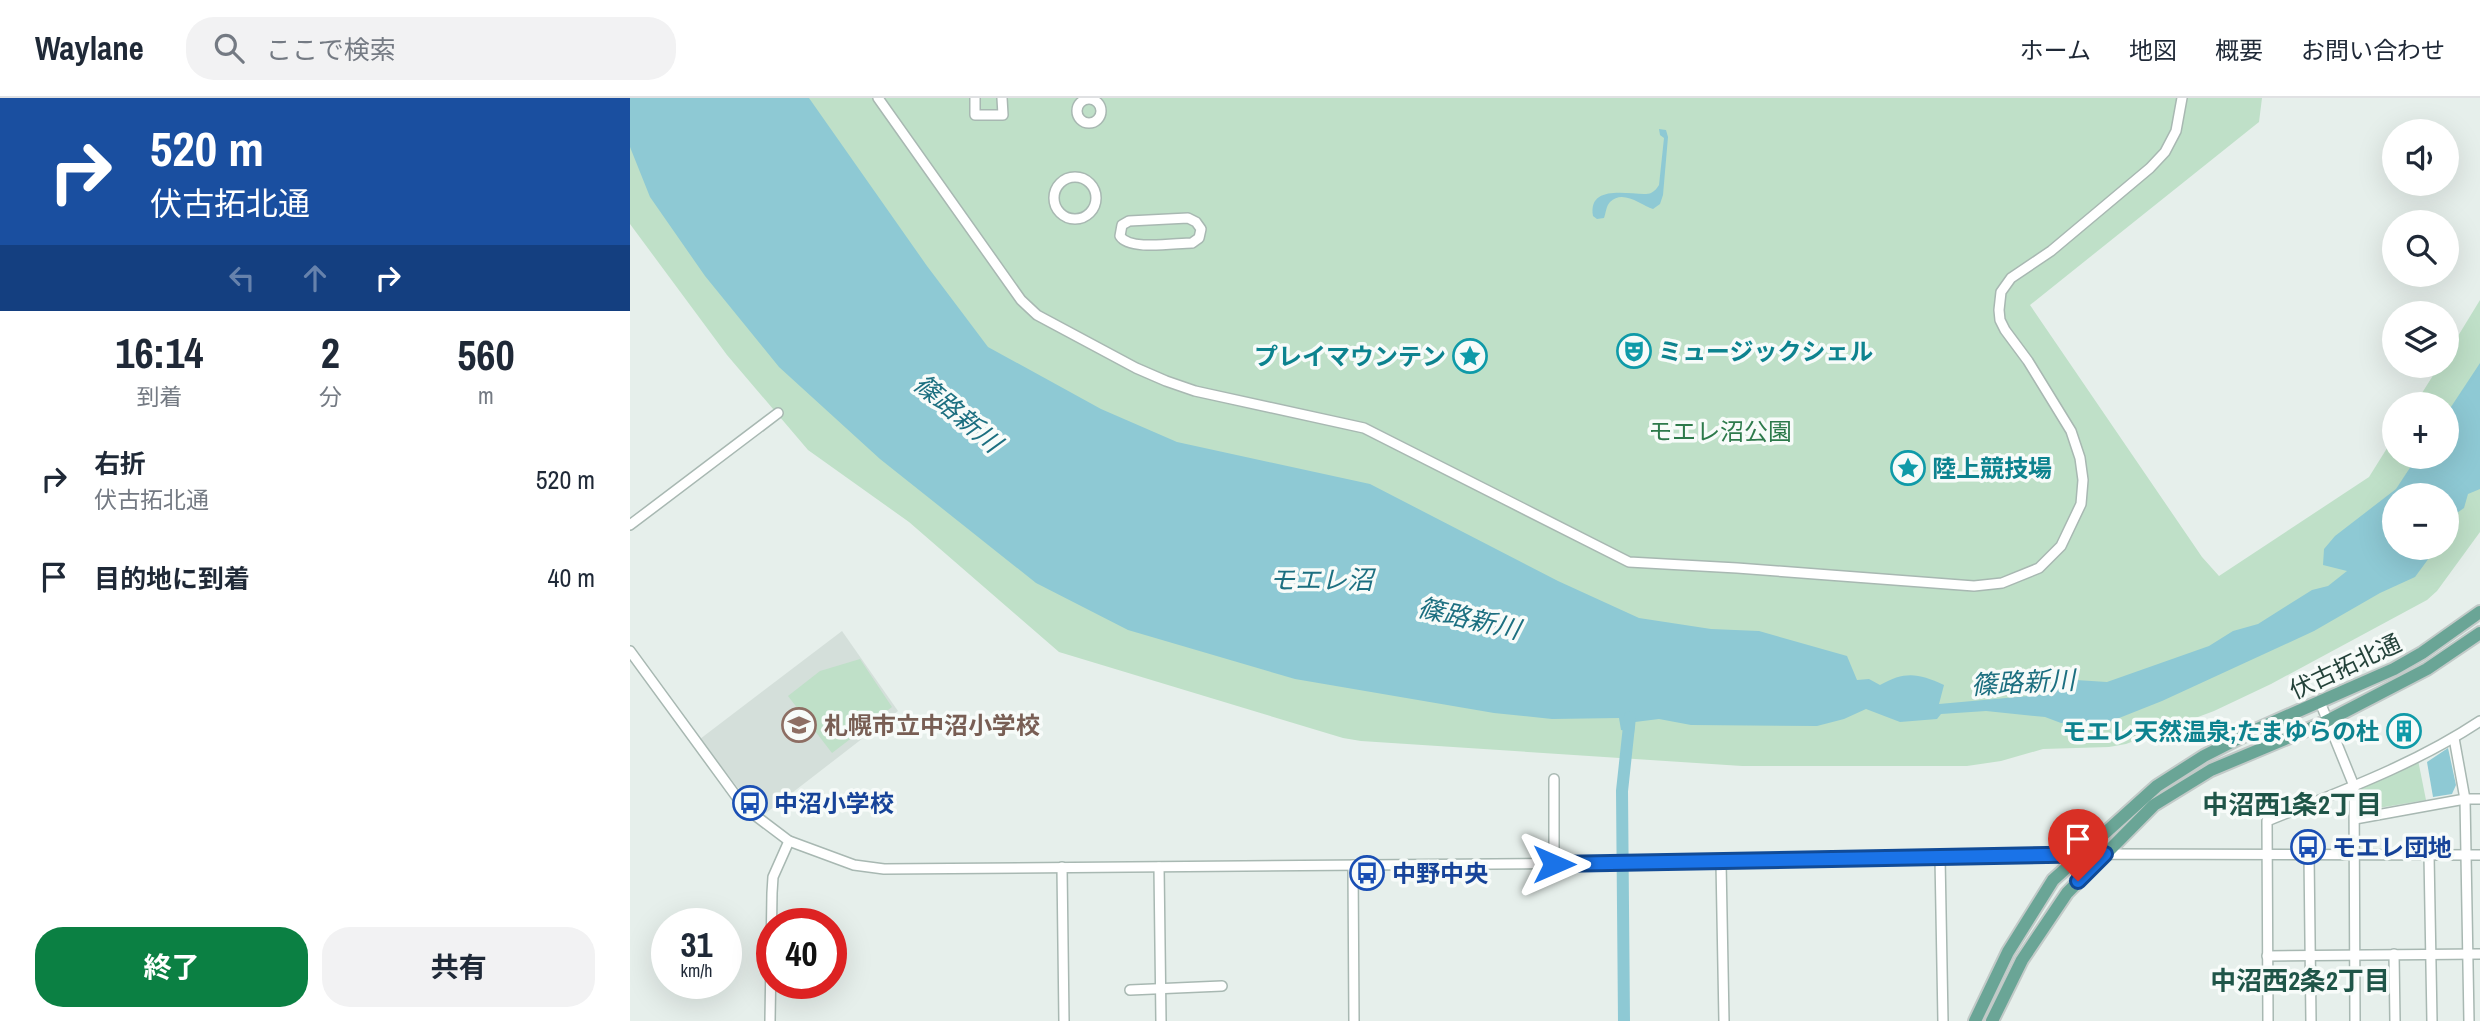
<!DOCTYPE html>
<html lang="ja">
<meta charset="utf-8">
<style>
:root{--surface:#fff;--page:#f2f2f3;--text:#1f2937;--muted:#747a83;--line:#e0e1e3;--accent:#0b8043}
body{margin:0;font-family:"Archivo Narrow","Noto Sans JP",sans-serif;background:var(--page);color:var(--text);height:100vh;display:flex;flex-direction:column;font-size:26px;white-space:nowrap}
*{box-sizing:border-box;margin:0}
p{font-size:23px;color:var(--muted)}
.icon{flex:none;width:38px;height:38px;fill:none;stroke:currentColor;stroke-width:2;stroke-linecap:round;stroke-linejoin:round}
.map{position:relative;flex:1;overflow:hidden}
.details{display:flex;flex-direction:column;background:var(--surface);width:630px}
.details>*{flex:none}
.banner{background:#1a4fa0;color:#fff;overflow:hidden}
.buttons{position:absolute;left:1752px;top:21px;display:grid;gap:14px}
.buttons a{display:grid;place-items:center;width:77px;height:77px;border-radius:50%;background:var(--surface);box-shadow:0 7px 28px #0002;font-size:35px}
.speed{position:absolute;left:21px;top:810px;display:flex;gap:14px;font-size:35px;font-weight:700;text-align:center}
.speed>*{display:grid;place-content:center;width:91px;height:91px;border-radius:50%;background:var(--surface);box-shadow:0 7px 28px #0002;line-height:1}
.speed small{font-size:18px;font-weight:400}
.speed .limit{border:10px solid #d22;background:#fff;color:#111}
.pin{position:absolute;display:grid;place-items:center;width:60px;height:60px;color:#fff;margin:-72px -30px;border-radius:50% 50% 50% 0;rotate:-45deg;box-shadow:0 0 7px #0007}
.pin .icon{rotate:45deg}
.me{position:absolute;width:77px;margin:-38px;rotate:90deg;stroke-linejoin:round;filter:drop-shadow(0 0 5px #0008)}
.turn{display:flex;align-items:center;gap:24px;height:147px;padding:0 35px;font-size:32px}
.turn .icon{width:91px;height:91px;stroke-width:2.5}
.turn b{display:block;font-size:49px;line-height:60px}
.lanes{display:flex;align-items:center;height:66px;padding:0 35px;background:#0003;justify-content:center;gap:35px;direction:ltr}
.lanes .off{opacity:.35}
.eta{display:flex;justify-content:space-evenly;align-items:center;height:119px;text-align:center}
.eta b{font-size:42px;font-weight:700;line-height:49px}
.button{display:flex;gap:14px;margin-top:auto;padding:14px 35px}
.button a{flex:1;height:80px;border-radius:28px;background:var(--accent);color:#fff;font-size:28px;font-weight:700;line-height:80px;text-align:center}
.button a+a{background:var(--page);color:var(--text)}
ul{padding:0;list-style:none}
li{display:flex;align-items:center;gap:21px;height:98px;padding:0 35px}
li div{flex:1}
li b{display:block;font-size:26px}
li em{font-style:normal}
header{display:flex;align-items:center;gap:42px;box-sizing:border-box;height:98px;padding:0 35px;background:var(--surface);border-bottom:2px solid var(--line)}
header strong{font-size:33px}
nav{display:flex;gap:38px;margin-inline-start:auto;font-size:24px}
.search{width:490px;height:63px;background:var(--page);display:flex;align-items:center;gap:18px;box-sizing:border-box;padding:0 24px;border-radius:28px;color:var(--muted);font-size:26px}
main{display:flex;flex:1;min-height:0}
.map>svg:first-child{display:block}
</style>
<header>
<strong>Waylane</strong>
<div class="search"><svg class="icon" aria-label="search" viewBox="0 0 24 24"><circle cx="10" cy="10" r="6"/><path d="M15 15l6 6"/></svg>ここで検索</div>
<nav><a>ホーム</a><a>地図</a><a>概要</a><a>お問い合わせ</a></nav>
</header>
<main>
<section class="details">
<div class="banner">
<div class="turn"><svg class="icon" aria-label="right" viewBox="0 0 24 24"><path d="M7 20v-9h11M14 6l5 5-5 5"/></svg><div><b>520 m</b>伏古拓北通</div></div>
<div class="lanes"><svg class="icon off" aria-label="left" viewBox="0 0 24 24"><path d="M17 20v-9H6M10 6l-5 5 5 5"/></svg><svg class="icon off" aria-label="ahead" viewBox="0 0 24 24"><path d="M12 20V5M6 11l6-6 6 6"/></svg><svg class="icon" aria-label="right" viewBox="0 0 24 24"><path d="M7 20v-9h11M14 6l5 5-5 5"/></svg></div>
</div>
<div class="eta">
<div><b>16:14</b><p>到着</p></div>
<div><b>2</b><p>分</p></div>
<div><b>560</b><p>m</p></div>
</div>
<ul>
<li><svg class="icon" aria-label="right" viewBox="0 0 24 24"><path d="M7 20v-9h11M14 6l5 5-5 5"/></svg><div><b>右折</b><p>伏古拓北通</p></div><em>520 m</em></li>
<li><svg class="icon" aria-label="arrive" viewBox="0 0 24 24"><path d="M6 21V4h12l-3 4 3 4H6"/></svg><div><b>目的地に到着</b></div><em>40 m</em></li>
</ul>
<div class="button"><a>終了</a><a>共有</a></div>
</section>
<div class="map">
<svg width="1850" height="923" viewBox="0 0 1850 923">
<rect width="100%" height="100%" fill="#e6efeb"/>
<polygon fill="#d4dfda" points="212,533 268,613 136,715 108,690 70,641"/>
<g fill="#bfe0c8" fill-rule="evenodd">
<path d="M0 0H1632L1629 24 1400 207 1572 459 1589 478 1739 379 1764 339V359H1816V306H1785L1809 268H1816L1817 256 1850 202V434L1807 493 1797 502 1641 586 1584 613 1496 646 1479 649 1413 651 1371 663 1337 668H1112L731 643 713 640 429 554 279 424 178 352 97 257 0 126ZM1764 397H1816V450H1764Z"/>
<polygon points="230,561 262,609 202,655 158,598 190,573"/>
<polygon points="1788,662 1796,702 1731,713 1728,711 1731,689"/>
</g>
<g fill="#8ec9d4">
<path d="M0 0H179L297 168 358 249 471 311 547 344 740 386 928 483 1009 520 1081 531 1129 533 1217 558 1227 582 1239 581 1250 587C1275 573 1288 575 1314 587L1309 606 1420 596 1430 581 1477 584 1579 548 1603 533 1628 526 1682 492 1698 488 1717 473 1693 467 1694 451 1705 438 1766 391 1787 359H1816L1817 315 1850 265V391L1838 396 1834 410 1817 422 1816 397H1764V450H1776L1799 460 1785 479 1750 495 1684 533 1532 603 1479 624 1431 625 1415 619 1356 613 1311 616 1307 621 1270 624 1236 611 1214 621 1187 628 1061 627 1029 621 1005 624 1004 635 991 632 989 620 922 621 864 615 665 581 498 532 406 485 250 361 149 269 75 178 20 99 0 49Z"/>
<path d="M1029 31 1036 32 1038 39 1033 97 1030 106 1023 111C1011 107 993 91 980 104 976 108 976 115 974 120L967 121 963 118C957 82 1010 100 1021 95 1025 93 1027 90 1029 87L1034 40 1030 37Z"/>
<polygon points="1818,650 1826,687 1822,696 1803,699 1797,664"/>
</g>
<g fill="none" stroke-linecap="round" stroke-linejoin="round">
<polyline stroke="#8ec9d4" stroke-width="12" points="994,923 992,693 1000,619"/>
<g stroke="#a8b8b2" stroke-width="12">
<g id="minor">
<polyline points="248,0 391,202 407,217 506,270 536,283 565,293 734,330 999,464 1107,470 1344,488 1372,485 1409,470 1431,448 1451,406 1453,382 1450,360 1441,333 1398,263 1375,232 1370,222 1369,212 1371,194 1381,180 1421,153 1520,70 1535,54 1546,33 1552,0"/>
<polyline points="345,0 345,17 373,17 372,0"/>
<circle cx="459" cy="13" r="12"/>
<circle cx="445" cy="100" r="21"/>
<path d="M558 120 566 124 571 131 569 140 562 145C545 145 499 153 490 138L492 127 499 123Z"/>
<polyline points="0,427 148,315"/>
<polyline points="0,553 114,709 159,743 224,767 254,771 1091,764 1475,756 1850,757"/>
<polyline points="1690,604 1724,688 1725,923"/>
<polyline points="1824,640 1835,701 1839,923"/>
<polyline points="1725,721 1835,701 1850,701"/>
<polyline points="1679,757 1681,923"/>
<polyline points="1799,757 1802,923"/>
<polyline points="1310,759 1313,923"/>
<polyline points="1091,764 1094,923"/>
<polyline points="924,766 924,681"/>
<polyline points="723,767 724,923"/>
<polyline points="432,769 434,923"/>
<polyline points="529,769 531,923"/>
<polyline points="1764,856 1765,923"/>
<polyline points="1637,858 1850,856"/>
<polyline points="500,892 592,888"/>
<polyline points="140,923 142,795 143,779 159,743"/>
<path d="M1638 923 1637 723C1709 694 1784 667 1850 623"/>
</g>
</g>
<g stroke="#c2cac8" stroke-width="16">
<g id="major">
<polyline points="1345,923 1378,854 1423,782 1527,688 1574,658 1623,633 1764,571 1792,555 1850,514"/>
<polyline points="1362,923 1392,862 1437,795 1524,707 1581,672 1693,625 1797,571 1850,535"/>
</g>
</g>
<use href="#minor" stroke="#fff" stroke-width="9"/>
<use href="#major" stroke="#6aa596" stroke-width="12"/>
</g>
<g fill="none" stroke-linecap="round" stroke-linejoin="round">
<g stroke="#114b97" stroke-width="18">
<polyline id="route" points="924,766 1475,756 1448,783"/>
</g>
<use href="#route" stroke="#1a73e8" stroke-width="12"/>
</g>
<defs>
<g id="theatre-ring" transform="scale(1.75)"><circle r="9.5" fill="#f7fbf9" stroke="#0f9aa8" stroke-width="1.5"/><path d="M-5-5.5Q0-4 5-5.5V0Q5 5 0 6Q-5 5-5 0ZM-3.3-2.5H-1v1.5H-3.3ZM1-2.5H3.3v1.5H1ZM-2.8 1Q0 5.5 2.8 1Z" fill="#0f9aa8"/></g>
<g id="sight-ring" transform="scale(1.75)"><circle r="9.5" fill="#f7fbf9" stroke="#0f9aa8" stroke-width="1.5"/><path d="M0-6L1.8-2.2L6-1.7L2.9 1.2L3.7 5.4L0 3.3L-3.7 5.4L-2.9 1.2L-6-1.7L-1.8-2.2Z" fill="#0f9aa8"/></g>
<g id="school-ring" transform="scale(1.75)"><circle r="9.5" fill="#f7fbf9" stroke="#8d6e63" stroke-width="1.5"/><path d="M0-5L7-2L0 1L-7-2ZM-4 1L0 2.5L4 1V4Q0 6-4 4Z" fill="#8d6e63"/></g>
<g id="building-ring" transform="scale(1.75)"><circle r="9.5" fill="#f7fbf9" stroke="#0f9aa8" stroke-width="1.5"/><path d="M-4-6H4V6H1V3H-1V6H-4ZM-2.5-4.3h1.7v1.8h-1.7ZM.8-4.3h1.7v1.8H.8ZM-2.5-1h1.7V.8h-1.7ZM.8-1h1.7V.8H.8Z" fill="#0f9aa8"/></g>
<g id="bus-ring" transform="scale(1.75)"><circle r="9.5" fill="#f7fbf9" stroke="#1a4fb4" stroke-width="1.5"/><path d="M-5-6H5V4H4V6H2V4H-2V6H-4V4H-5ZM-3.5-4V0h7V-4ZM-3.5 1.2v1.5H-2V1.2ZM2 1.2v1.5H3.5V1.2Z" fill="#1a4fb4"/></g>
</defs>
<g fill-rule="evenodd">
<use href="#theatre-ring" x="1004" y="253"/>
<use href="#sight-ring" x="840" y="258"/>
<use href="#sight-ring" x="1278" y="370"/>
<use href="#school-ring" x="169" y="627"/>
<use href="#building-ring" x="1774" y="633"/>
<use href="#bus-ring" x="120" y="705"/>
<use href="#bus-ring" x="1678" y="749"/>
<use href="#bus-ring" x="737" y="775"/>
</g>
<g text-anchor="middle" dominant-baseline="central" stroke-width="7" stroke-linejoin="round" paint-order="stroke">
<g font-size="24" font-weight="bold" fill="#0d838f" stroke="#f7fbf9" text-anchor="start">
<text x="1028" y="253">ミュージックシェル</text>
<text x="816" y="258" text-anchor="end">プレイマウンテン</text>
<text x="1302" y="370">陸上競技場</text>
<text x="1750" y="633" text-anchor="end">モエレ天然温泉;たまゆらの杜</text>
</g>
<g font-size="24" fill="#2d7a4b" stroke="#f7fbf9">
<text x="1090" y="333">モエレ沼公園</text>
</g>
<g font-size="24" fill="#24423a" stroke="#f7fbf9">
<text transform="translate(1715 568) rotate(-25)">伏古拓北通</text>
</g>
<g font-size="24" font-weight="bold" fill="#785e54" stroke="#f7fbf9" text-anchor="start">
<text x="194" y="627">札幌市立中沼小学校</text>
</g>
<g font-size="24" font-weight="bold" fill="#164399" stroke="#f7fbf9" text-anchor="start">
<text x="144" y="705">中沼小学校</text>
<text x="1702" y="749">モエレ団地</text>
<text x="762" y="775">中野中央</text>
</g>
<g font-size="26" font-style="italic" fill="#1c6f80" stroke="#f7fbf9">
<text transform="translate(328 315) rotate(40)">篠路新川</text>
<text x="691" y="481">モエレ沼</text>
<text transform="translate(839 520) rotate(13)">篠路新川</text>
<text transform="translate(1393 584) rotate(-3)">篠路新川</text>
</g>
<g font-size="26" font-weight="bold" fill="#1f5548" stroke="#f7fbf9">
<text x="1662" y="706">中沼西1条2丁目</text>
<text x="1670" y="882">中沼西2条2丁目</text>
</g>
</g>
</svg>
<div class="buttons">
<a><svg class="icon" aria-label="sound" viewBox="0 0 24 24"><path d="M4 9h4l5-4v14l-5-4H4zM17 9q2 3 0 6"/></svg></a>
<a><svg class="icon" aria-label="search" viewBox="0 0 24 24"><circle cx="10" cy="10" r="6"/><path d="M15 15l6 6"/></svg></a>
<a><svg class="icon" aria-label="layers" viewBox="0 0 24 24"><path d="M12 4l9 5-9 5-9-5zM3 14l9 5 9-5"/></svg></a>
<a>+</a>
<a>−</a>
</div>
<div class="speed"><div>31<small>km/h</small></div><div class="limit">40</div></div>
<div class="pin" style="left:1448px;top:783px;background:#d93025"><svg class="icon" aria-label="arrive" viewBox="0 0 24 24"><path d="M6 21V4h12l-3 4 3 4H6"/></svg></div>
<svg class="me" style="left:924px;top:766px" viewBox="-20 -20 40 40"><path d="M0-17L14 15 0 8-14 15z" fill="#1a73e8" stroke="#fff" stroke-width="4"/></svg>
</div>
</main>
